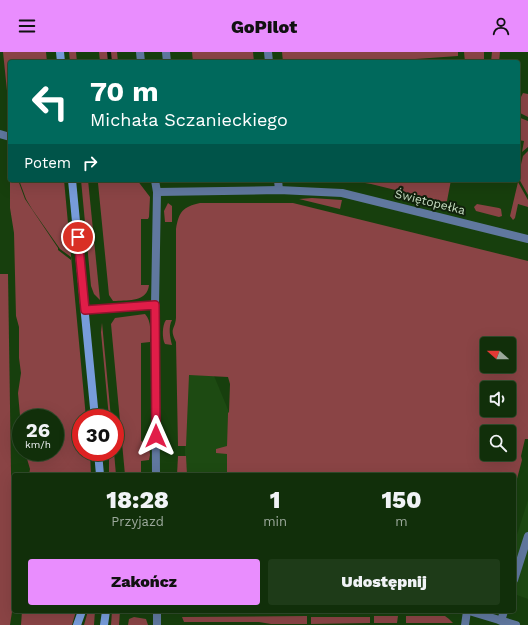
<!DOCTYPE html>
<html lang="pl">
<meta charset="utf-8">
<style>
:root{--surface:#112f0a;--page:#1e3b18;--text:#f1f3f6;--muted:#9ca99c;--line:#304a2b;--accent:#e98dfe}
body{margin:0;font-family:"Work Sans",sans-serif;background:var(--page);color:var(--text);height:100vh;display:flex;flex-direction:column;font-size:15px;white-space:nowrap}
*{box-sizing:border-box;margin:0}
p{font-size:13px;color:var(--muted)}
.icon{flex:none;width:22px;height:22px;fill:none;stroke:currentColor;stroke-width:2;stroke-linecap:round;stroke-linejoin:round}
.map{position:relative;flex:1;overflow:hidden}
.drawer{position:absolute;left:12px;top:421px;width:504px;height:140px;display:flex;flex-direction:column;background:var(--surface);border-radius:4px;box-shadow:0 4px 16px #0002,0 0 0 1px var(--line)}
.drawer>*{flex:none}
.top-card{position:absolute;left:8px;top:8px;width:512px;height:122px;border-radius:4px;box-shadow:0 4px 16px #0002,0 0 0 1px var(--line);background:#00695c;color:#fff;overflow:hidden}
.needle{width:26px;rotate:291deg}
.tools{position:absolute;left:480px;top:285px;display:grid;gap:8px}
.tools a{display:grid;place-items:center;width:36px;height:36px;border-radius:4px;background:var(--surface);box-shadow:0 4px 16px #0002,0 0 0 1px var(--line);font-size:20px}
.speed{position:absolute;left:12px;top:357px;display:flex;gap:8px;font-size:20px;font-weight:700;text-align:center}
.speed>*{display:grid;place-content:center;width:52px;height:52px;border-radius:50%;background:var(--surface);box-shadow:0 4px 16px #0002,0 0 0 1px var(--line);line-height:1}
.speed small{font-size:10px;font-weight:400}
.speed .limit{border:6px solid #d22;background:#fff;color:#111}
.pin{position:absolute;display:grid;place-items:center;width:34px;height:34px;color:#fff;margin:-17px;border:2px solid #fff;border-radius:50%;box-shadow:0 1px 4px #0007}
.me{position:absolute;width:44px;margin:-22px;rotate:0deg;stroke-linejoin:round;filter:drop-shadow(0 0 3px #0008)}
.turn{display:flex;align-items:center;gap:14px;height:84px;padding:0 16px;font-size:18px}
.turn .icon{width:52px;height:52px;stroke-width:2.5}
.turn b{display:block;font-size:28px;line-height:34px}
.then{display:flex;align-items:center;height:38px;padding:0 16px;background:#0003;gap:8px;font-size:15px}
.eta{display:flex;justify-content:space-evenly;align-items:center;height:68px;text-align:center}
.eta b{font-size:24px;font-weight:800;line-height:28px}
.cta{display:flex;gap:8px;margin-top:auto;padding:8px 16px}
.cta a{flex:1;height:46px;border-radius:4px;background:var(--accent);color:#111;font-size:16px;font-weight:800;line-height:46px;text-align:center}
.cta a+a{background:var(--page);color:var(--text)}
header{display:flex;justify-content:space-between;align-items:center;height:52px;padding:0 16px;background:var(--accent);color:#111;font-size:18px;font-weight:800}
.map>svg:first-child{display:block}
</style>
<header><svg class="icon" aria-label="menu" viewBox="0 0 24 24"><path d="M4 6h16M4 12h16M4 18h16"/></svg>GoPilot<svg class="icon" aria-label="person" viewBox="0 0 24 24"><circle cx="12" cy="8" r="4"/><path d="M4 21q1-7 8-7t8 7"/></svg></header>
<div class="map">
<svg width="528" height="573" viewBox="0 0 528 573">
<rect width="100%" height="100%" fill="#173f0d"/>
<g fill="#1d4a12">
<polygon points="212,319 229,360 228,361 227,423 185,423 185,358 188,322"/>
<polygon points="528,448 528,547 514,542 514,492"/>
</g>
<g fill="#8a4445" fill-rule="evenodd">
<polygon points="3,0 46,0 47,10 10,10 10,68"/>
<polygon points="69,0 76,0 77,10 70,10"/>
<polygon points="99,0 117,0 118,10 100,10"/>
<polygon points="192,0 253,0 254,10 193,10"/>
<polygon points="282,0 458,0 458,4 373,10 283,10"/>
<polygon points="464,0 484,0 484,10 465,10"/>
<polygon points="492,0 500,0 499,10 491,10"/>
<polygon points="523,41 528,42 528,65 518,60 518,43 520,43 521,45"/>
<polygon points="518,65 528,69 528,95 522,100 524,89 518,88"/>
<polygon points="528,99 528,143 518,125 523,104"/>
<polygon points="10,128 18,128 25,147 58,196 58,198 71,208 71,205 60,197 32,157 26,147 19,128 64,128 86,366 81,366 81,400 90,400 91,423 29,423 30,417 25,400 55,400 55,366 21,366 21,375 18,341 21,321 19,306 19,275 16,264 14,181 10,156"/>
<polygon points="81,128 88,128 100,248 94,242 91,234"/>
<path d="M101 128H137L150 145 149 165 148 167H141V233H149C147 250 129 248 116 249H113L109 243 98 131Z"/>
<polygon points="347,128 451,128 447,149 444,150 371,132"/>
<polygon points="518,130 528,148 528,155 518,152 515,166 513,168 510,164"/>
<polygon points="312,146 342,148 340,157 299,147"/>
<polygon points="168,151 172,154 172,170 165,170 164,159"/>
<path d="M200 151H293L528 209V387H525L521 404 522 408 514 438V423H227V402L216 401V397L227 394 228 361 229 360 230 332 228 325 189 323 186 394H178L176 290C169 276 175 278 176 266V177C179 159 183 155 200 151ZM487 292H509V314H487ZM487 336H509V358H487ZM487 380H509V402H487Z"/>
<polygon points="477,152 499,156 501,157 502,164 499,165 476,159 474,155"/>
<polygon points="0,222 8,222 13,553 10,573 0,573"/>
<path d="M145 262C152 270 150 280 150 290L141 291V389L149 392 150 403 149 408 141 409V423H125L111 272 115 266Z"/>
<path d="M166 268H172C168 275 170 285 172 293L165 292C162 287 162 273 166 268Z"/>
<polygon points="102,271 111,366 109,366 101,280"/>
<polygon points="109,400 114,400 116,423 109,423"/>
<polygon points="178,404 186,404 187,423 177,423"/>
<polygon points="22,559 76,559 72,573 21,573"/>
<polygon points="88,559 95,559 94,573 84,573"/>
<polygon points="112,559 120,559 119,573 111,573"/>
<polygon points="307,564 307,572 271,572 259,570 184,570 182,565"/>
<polygon points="374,564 398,564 397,571 374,571"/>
<polygon points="406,564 445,564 449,567 453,571 406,571"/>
<polygon points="134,565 146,567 148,573 128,573 129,567"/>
<polygon points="311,565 370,565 370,571 311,572"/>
</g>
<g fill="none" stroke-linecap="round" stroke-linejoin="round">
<polyline stroke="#092205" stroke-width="4" points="109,0 110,10"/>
<g stroke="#60789f" stroke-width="8">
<polyline points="140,0 141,10"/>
<polyline points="166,0 167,10"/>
<polyline points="268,0 269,10"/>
<polyline points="0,82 10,85"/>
<polyline points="155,128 157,140 155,253 156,423"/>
<polyline points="278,128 279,138"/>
<polyline points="157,140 279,138 342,141 528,187"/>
<polyline points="85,258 155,253"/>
<polyline points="514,528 528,484"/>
<polyline points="157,559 157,573"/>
<polyline points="469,559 516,573"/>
<polyline points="501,569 504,559"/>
<polyline points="465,573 467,559"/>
</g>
<g stroke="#779cdb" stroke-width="8">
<polyline points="60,0 61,10"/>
<polyline points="72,128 95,366"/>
<polyline points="98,400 100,423"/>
<polyline points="77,573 82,559"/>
<polyline points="104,573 106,559"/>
</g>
</g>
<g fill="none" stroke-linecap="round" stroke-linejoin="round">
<g stroke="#92132f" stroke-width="10">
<polyline id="route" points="78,185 85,258 155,253 156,384"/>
</g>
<use href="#route" stroke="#e11d48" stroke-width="7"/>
</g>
<g text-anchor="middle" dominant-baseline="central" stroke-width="4" stroke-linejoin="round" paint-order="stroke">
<g font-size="12" fill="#c7ddc2" stroke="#10210c">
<text transform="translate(430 150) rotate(14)">Świętopełka</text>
</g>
</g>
</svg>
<div class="tools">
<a><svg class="needle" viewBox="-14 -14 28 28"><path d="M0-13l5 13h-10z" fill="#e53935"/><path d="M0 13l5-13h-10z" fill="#9ca99c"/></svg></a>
<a><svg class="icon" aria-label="sound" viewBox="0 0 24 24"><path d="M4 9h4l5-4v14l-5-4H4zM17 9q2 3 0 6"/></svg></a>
<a><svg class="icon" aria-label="search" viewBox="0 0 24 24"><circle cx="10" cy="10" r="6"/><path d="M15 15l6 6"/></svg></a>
</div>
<div class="speed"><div>26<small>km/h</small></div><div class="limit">30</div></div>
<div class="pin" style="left:78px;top:185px;background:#d93025"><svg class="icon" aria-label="arrive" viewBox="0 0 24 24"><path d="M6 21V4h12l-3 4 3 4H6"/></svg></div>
<svg class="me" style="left:156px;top:384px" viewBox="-20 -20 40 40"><path d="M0-17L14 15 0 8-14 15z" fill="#e11d48" stroke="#fff" stroke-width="4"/></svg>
<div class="top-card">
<div class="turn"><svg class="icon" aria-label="left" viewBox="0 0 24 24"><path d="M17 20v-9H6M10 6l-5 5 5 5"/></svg><div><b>70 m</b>Michała Sczanieckiego</div></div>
<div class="then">Potem<svg class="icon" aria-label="right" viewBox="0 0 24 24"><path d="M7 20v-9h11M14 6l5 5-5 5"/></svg></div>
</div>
<section class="drawer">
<div class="eta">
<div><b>18:28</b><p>Przyjazd</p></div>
<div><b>1</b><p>min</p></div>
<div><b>150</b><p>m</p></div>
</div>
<div class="cta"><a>Zakończ</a><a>Udostępnij</a></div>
</section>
</div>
